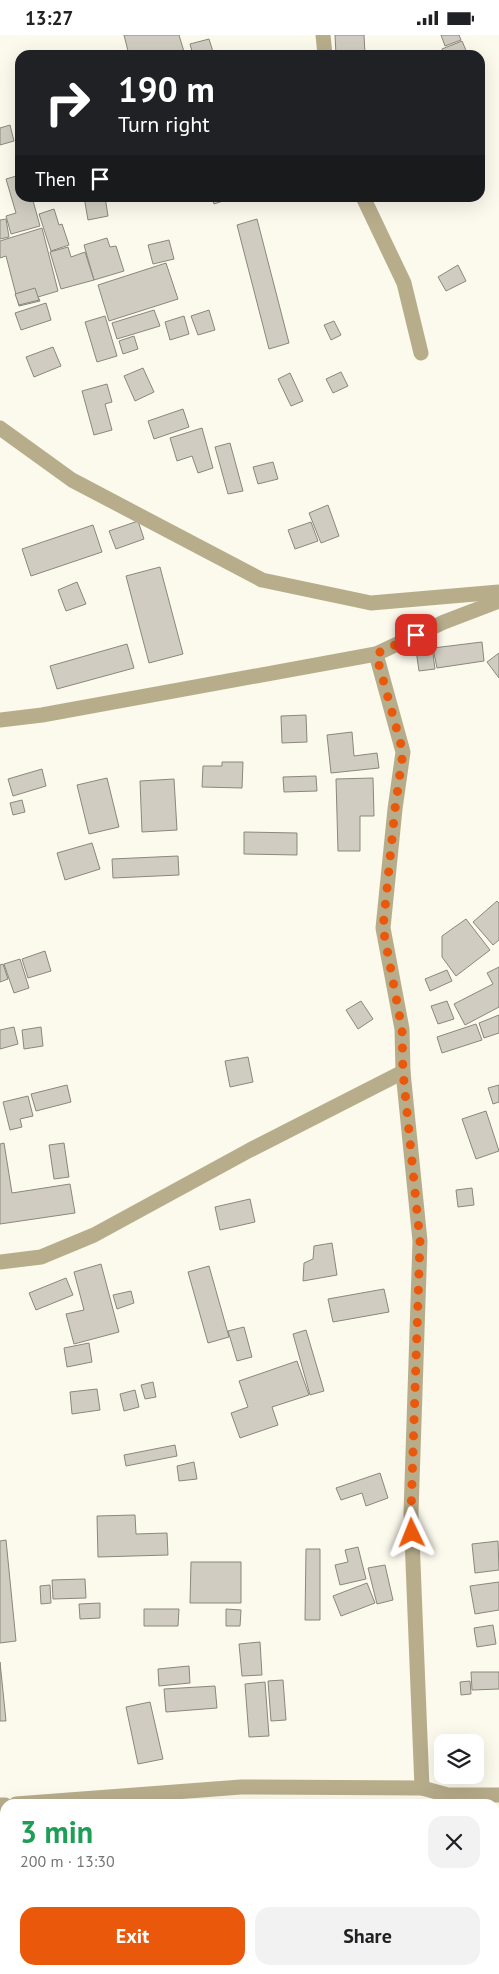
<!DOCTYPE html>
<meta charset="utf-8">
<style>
:root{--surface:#fff;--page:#f2f2f2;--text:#202124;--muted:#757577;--accent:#ea580c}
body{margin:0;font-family:"PT Sans",sans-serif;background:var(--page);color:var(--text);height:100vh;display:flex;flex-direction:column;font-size:19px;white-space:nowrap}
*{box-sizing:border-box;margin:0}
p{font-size:16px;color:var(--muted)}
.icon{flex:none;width:28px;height:28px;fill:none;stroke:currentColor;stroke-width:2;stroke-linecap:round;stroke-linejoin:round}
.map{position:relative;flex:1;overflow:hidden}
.details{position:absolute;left:0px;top:1764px;width:500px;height:176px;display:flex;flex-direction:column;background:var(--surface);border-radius:15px 15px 0 0;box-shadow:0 5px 20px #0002}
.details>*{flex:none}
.top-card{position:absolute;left:15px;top:15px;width:470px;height:152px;border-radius:15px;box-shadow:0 5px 20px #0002;background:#202124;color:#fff;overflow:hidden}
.tools{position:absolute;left:434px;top:1699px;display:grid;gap:10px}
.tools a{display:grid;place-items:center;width:50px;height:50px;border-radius:10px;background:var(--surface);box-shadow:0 5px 20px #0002;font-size:25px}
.pin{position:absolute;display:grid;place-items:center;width:42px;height:42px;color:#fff;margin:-21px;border-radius:10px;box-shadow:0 2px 8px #0006}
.me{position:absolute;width:55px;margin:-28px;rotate:358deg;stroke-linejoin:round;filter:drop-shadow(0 0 4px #0008)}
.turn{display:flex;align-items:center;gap:18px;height:105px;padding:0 20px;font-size:22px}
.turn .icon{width:65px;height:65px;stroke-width:2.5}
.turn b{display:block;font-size:35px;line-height:42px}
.then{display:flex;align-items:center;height:48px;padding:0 20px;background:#0003;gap:10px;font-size:19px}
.round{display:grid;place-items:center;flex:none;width:52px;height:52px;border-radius:15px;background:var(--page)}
.headline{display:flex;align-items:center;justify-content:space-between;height:85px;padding:0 20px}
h1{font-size:30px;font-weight:700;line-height:38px;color:#1e9e55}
.button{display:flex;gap:10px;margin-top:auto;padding:10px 20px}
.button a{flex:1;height:58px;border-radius:15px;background:var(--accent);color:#fff;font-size:20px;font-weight:700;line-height:58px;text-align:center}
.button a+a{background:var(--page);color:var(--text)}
.status{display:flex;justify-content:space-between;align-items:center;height:35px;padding:0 25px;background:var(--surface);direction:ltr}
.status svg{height:14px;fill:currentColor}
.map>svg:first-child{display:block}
</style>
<div class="status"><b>13:27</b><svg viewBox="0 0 49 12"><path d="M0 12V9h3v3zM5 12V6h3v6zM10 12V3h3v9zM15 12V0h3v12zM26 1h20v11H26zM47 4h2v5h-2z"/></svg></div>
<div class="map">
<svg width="499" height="1939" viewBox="0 0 499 1939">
<rect width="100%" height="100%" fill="#fcf9ed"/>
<g fill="#d0ccc1" stroke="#8a877c">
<polygon points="124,0 179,0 185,20 129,20"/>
<polygon points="335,0 364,0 365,19 336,20"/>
<polygon points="441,0 459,0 461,5 445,11"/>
<polygon points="209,4 214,20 193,20 190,9"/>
<polygon points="462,6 468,20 444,20 442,14"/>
<polygon points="10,90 14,106 0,110 0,93"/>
<polygon points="20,140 20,162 32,162 40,191 11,199 6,181 16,178 6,144"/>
<polygon points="84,162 105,162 108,181 88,185"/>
<polygon points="212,162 228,162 229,164 214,169"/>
<polygon points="54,174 59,190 62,189 69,210 51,216 39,179"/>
<polygon points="6,184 9,202 0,204 0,185"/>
<polygon points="257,184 289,308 269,314 237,190"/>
<polygon points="42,193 58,256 38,262 40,266 19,271 6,221 0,223 0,206"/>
<polygon points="107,203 110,212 116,211 124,236 94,245 84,210"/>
<polygon points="169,205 174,224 153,229 148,210"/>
<polygon points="68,212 71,222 85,217 94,245 61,254 50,217"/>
<polygon points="166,228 178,264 109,286 98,250"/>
<polygon points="458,230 466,246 446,256 438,242"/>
<polygon points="35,253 39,265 19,270 15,259"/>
<polygon points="46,268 51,285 21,295 15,278"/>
<polygon points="154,275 160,291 117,304 112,288"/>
<polygon points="209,275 215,295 198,300 191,281"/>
<polygon points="105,281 117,321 97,327 85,287"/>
<polygon points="184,281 189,299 170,305 165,287"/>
<polygon points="334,286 341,300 331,305 324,290"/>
<polygon points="134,301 138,314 123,319 119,306"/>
<polygon points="53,312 61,331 34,342 26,322"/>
<polygon points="143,333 154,357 135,366 124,341"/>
<polygon points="341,337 348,351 333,358 326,344"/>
<polygon points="290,338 303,366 291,371 278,344"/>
<polygon points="107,349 112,367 105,369 112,395 94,400 82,356"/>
<polygon points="183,374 189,392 154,404 148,386"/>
<polygon points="202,393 213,433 198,438 192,421 177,426 170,403"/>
<polygon points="230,408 243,456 228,459 215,412"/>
<polygon points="273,427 278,444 258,449 253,432"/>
<polygon points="328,470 339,501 321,508 309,478"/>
<polygon points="138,486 144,504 116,514 109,496"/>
<polygon points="311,487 318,506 295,514 288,495"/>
<polygon points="93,490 102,517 31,541 22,514"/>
<polygon points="160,532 183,619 149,628 126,541"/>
<polygon points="77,547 86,569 66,576 58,555"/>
<polygon points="482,607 484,626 437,633 433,613"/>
<polygon points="127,609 134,633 57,654 50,631"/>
<polygon points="432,612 435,634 419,636 416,615"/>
<polygon points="499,618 499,643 487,627"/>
<polygon points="306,680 307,707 282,708 281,681"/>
<polygon points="352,697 354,721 377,718 379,733 331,738 327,700"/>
<polygon points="222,727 243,727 242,753 202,752 203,731 222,731"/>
<polygon points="42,734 46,751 13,761 8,744"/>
<polygon points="316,741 317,756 284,757 283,742"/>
<polygon points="107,743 119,792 89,799 77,750"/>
<polygon points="373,743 374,781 360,781 360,816 338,816 336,744"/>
<polygon points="174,744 177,795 142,797 140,746"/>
<polygon points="22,765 25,777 13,780 10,768"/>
<polygon points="244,797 297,798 297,820 244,819"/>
<polygon points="92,808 100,834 65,845 57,818"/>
<polygon points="178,821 179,840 113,843 112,824"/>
<polygon points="497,866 499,868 499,905 493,910 473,887"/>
<polygon points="466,884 490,915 456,941 442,922 442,901"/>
<polygon points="45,916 51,936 28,943 22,924"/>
<polygon points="20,924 29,953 14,958 4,929"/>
<polygon points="3,929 8,944 0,947 0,930"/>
<polygon points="499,932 499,972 465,990 454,969 493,949 487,938"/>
<polygon points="447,935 452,946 430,956 425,944"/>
<polygon points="361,966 373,984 358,994 346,975"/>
<polygon points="447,966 454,984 438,989 431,971"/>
<polygon points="499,980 499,998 484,1003 479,988"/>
<polygon points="476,989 482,1005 442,1018 437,1002"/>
<polygon points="14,992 18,1009 0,1014 0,995"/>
<polygon points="41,992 43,1011 24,1014 22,995"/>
<polygon points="248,1022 253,1047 230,1052 225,1026"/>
<polygon points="67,1050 71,1067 36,1076 31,1059"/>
<polygon points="499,1050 499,1067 493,1069 488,1053"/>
<polygon points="28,1061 33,1081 20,1084 22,1092 10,1095 3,1067"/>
<polygon points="486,1076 499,1116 476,1124 462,1084"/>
<polygon points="4,1108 12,1158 70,1149 75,1178 0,1189 0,1109"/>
<polygon points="64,1108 69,1142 54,1144 49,1110"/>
<polygon points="472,1153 474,1170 458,1172 456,1155"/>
<polygon points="250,1164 255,1187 220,1195 215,1172"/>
<polygon points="332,1208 337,1240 303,1246 304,1228 313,1224 314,1211"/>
<polygon points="101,1229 119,1297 74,1309 66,1279 84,1275 74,1237"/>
<polygon points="209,1231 229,1302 208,1308 188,1237"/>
<polygon points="66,1243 73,1260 36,1275 29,1258"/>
<polygon points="384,1254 389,1277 333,1287 328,1264"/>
<polygon points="131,1256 134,1268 117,1274 113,1260"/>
<polygon points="244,1292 252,1322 237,1326 228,1296"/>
<polygon points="306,1295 324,1356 310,1360 293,1299"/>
<polygon points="89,1308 92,1327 67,1332 64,1313"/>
<polygon points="297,1326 309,1360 272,1372 278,1390 240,1403 231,1378 248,1372 239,1346"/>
<polygon points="153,1347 156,1362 145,1364 141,1350"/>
<polygon points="97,1354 100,1375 72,1379 70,1357"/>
<polygon points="135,1355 139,1372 124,1376 120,1359"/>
<polygon points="175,1410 177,1421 126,1431 124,1420"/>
<polygon points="194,1427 197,1444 179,1446 177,1431"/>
<polygon points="380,1438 388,1463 366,1471 362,1458 341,1465 336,1453"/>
<polygon points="135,1480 136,1499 167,1498 168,1520 98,1522 97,1481"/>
<polygon points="6,1505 16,1606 0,1608 0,1506"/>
<polygon points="498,1506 499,1535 475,1538 472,1509"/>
<polygon points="358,1512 366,1544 340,1550 335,1530 348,1527 345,1515"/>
<polygon points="306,1514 320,1514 320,1585 305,1585"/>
<polygon points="191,1527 241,1527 241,1568 190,1568"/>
<polygon points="385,1530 393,1565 377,1569 368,1533"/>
<polygon points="85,1544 86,1563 53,1564 52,1545"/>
<polygon points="499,1547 499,1575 475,1579 470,1551"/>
<polygon points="367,1548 375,1568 341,1581 333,1561"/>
<polygon points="50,1550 51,1568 41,1569 40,1551"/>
<polygon points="100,1568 100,1583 80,1584 79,1569"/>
<polygon points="144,1574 179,1574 178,1591 144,1591"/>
<polygon points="226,1574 241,1575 240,1591 226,1591"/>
<polygon points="493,1590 496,1609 477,1612 474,1593"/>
<polygon points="260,1607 262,1640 242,1641 239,1609"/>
<polygon points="0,1627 6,1686 0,1686"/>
<polygon points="189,1631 190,1648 159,1651 158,1634"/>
<polygon points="471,1637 499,1637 499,1654 472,1655"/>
<polygon points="283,1645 286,1685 271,1686 268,1646"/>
<polygon points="470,1646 471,1659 461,1660 460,1647"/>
<polygon points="265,1647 269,1701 249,1702 245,1649"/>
<polygon points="215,1651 217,1673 166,1677 164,1654"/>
<polygon points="150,1667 163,1724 138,1729 126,1672"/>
<polygon points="5,1899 5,1935 26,1935 27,1939 0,1939 0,1901"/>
<rect x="218" y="1935" width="40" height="4"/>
<polygon points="291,1935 339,1935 340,1939 292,1939"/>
<rect x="388" y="1935" width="25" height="4"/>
</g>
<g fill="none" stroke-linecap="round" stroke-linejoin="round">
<g stroke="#b8ad8b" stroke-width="15">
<polyline points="323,0 325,20"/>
<polyline points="363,162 404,248 421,318"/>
<polyline points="0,393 72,445 262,545 371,568 499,557"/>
<polyline points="376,619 403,717 395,774 383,893 402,994 403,1037 420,1206 411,1478 422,1753"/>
<polyline points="0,685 42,680 376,619 444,587 499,566"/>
<polyline points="0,1227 41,1222 94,1200 250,1115 403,1037"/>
<polyline points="16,1769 241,1752 422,1753 448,1760 499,1760"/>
<polyline points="0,1770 5,1770"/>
<polyline points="495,1925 499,1939"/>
</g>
</g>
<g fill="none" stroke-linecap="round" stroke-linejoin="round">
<polyline stroke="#ea580c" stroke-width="9" stroke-dasharray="0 16.2" points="412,1498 411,1478 420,1206 403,1037 402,994 383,893 395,774 403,717 376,619 416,600"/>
</g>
</svg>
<div class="tools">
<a><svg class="icon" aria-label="layers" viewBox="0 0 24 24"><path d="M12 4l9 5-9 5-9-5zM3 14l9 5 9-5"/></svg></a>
</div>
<div class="pin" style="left:416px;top:600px;background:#d93025"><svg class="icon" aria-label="arrive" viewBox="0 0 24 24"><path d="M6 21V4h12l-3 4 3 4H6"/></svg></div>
<svg class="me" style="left:412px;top:1498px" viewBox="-20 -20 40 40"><path d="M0-17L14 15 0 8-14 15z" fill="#ea580c" stroke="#fff" stroke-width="4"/></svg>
<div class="top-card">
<div class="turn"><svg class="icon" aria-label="right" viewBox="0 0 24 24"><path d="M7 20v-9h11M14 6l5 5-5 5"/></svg><div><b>190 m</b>Turn right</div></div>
<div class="then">Then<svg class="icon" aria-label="arrive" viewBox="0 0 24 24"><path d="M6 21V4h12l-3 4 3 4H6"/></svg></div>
</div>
<section class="details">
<div class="headline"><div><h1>3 min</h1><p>200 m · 13:30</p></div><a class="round"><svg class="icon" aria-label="close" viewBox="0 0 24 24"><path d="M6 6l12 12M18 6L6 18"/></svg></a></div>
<div class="button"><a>Exit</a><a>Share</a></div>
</section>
</div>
